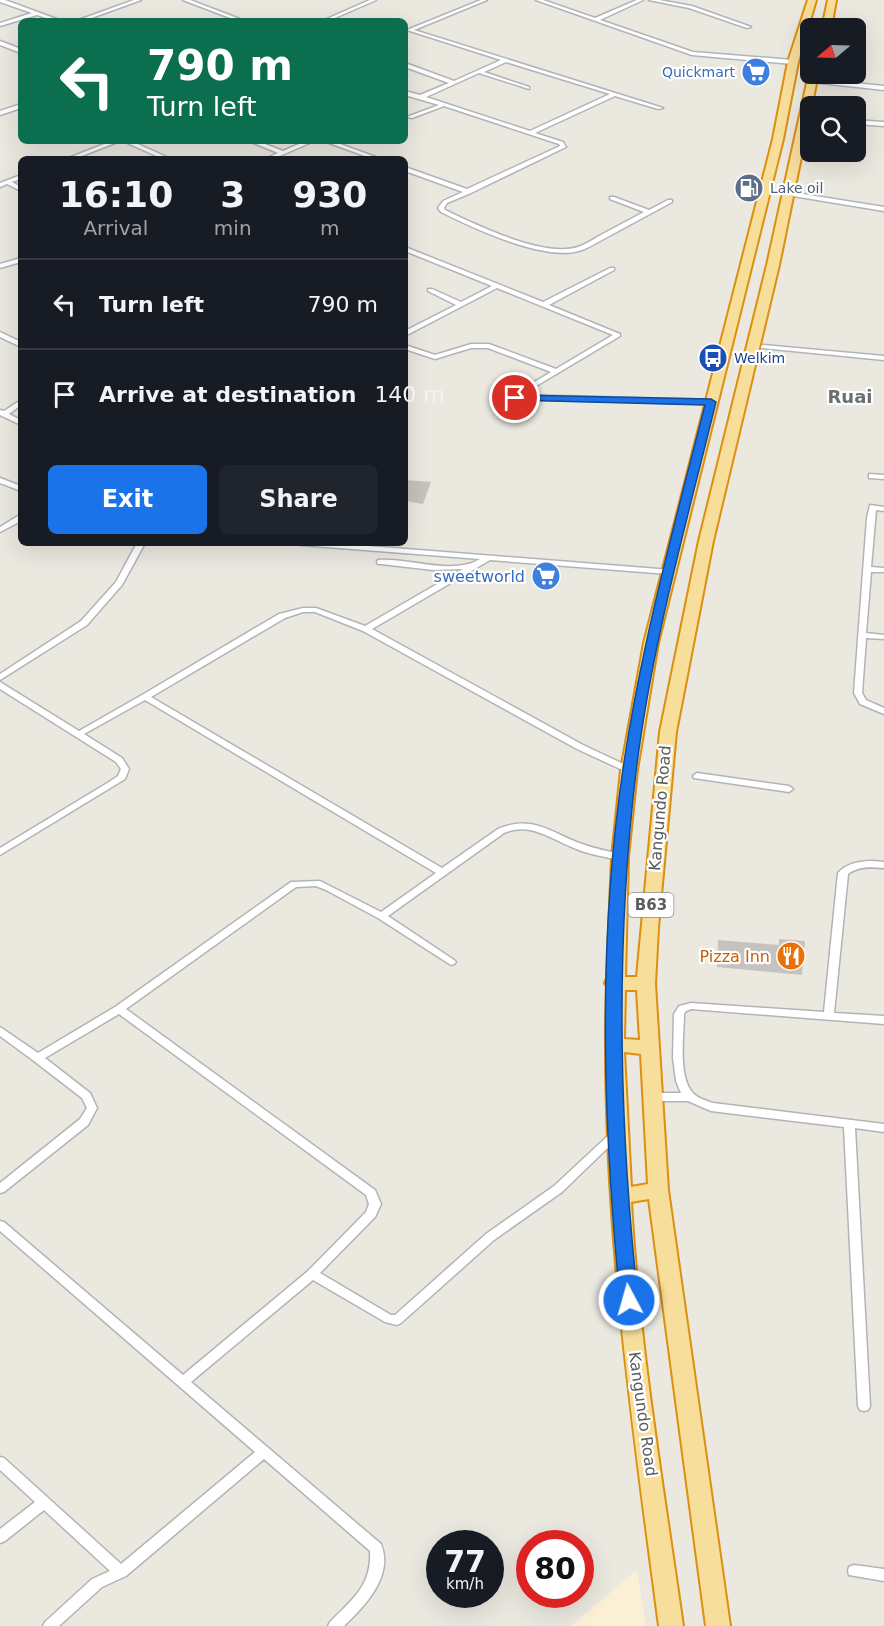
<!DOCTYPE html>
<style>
:root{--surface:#171b24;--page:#20242c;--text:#f1f3f6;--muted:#9ea1a6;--line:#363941;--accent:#1a73e8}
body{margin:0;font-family:"DejaVu Sans",sans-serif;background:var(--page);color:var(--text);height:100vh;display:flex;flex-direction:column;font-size:22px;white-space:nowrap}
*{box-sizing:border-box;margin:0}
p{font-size:20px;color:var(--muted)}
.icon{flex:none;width:33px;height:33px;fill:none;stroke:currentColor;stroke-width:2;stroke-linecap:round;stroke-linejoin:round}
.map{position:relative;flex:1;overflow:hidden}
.details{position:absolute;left:18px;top:156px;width:390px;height:390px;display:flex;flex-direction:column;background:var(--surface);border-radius:9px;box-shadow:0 6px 24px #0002}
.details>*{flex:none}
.hud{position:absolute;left:18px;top:18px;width:390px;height:126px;border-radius:9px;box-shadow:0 6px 24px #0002;background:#0b6e4f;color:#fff;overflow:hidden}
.needle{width:39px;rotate:251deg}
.fabs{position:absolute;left:800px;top:18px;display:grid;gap:12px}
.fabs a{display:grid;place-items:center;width:66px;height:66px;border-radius:9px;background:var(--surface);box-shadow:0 6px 24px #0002;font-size:30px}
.speed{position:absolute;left:426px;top:1530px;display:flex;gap:12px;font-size:30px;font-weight:700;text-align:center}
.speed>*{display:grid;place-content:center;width:78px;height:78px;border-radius:50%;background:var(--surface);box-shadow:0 6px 24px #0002;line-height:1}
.speed small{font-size:15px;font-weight:400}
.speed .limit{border:9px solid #d22;background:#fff;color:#111}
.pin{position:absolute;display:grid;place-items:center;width:51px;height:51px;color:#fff;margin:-26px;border:3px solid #fff;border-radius:50%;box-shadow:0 2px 6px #0007}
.me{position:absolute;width:66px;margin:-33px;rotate:354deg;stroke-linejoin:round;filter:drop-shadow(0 0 4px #0008)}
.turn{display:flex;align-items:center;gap:21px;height:126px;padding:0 30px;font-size:27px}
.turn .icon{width:78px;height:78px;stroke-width:2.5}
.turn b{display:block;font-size:42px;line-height:51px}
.eta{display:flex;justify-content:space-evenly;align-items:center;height:102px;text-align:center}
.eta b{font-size:36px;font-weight:800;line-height:42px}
.button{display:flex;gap:12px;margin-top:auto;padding:12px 30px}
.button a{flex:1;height:69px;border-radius:9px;background:var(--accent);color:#fff;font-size:24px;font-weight:800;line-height:69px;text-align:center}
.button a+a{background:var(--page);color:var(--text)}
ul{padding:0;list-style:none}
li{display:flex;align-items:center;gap:18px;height:90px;padding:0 30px;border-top:2px solid var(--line)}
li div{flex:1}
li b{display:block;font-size:22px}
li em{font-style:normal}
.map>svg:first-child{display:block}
</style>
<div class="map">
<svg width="884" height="1626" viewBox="0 0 884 1626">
<rect width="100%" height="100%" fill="#ebe8e0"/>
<polygon fill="#fbf0d6" points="637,1570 646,1626 571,1626 595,1605"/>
<g fill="#c6c3be">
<polygon points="405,480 431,482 423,504 405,501"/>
<polygon points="779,939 805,941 802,975 717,967 718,940 779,945"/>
</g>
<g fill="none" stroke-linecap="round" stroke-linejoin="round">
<g stroke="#b1b4b7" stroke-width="3">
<g id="minor">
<polygon points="0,0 5,0 62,21 55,21 37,15 0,26 0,23 32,13 0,2"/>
<polygon points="134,0 141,0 83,21 76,21"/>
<polygon points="183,0 190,0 245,21 238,21"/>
<polygon points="370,0 376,0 328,21 322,21"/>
<path d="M481 0H487L414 30 663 108 658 109 615 96 535 133 563 142 566 147 471 193 447 203 444 208 445 210C476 225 544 258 578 247 585 245 592 240 599 236 614 228 629 220 644 212L610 199V197H614L649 210 668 200H672V202C652 213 631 224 611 235 601 240 592 246 582 250 547 263 473 228 441 212L438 208 443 201 463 192 405 171V167L467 189 560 146 559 144 444 106 412 118 407 117 439 105 405 95V91L420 95 449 83 405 67V63L454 81 501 60 407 30ZM506 62 610 94 530 131 426 97 479 73 529 89V87L484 72Z"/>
<polygon points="536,0 543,0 595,18 637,0 643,0 600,20 693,52 793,60 796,62 793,64 692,55"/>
<polygon points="649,0 659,0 692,6 751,27 747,28 689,8"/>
<polygon points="0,41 21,49 21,53 0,45"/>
<polygon points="813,79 884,86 884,90 811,82 811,80"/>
<polygon points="21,104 21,108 0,115 0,111"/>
<polygon points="855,120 884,122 884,126 855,124"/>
<polygon points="112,141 120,141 74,159 66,159"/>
<polygon points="123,141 131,141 171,159 163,159"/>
<polygon points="249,141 257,141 283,151 306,141 314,141 273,159 265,159 278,153"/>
<polygon points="324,141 332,141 381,159 373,159"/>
<polygon points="21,175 21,179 12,182 21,187 21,191 7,184 0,187 0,183"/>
<polygon points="405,247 543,302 610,268 614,268 614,270 549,305 620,334 620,336 521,395 711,400 714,402 711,404 513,399 510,397 511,396 551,372 488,348 471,348 435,359 405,349 405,345 435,355 471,344 489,344 556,369 613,335 497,288 405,336 405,331 456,305 428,291 428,289 432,289 461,302 492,286 405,251"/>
<polygon points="21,258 21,262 0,268 0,264"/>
<polygon points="0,332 21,342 21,347 0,337"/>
<polygon points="763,345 884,356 884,360 761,348 761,346"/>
<polygon points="21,400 21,405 9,414 21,420 21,425 0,415 0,410 4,411"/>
<polygon points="869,474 884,475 884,479 869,478"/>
<polygon points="0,478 21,486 21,491 0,483"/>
<polygon points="870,505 884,507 884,511 876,510 871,567 884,568 884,572 871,572 866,633 884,635 884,639 866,638 862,693 866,700 884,708 884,714 860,704 854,693 867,518"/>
<polygon points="18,516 21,516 21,521 0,532 0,527"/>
<polygon points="137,543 145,543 122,585 87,625 0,680 0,674 81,621 116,582"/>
<path d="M297 543H330L671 570 672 572 668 574 490 560 372 629 583 745 632 768 633 770 629 773 577 749 363 631 315 612H303L285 618 151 697 442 868 498 829C533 814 551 833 582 844 595 849 609 851 623 855L625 857 620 860C606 857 592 855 579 850 553 841 532 821 504 833L388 916 454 960 456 962 454 964 451 965 378 918 326 890 316 886 296 887 126 1009 375 1190 381 1204 375 1217 320 1273 391 1315H395L486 1234 554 1186 612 1132 616 1131 620 1132 621 1135 562 1192 494 1240 401 1323 397 1325 385 1322 313 1280 191 1382 381 1544C394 1576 365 1606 344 1626H328L330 1622C353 1599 372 1585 370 1551L264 1459 126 1576 102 1587 59 1626H43L45 1622 92 1579 110 1571 44 1510 5 1541 0 1543V1529L35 1502 0 1470V1457L4 1458 121 1564 255 1452 0 1231V1221L4 1222 183 1375 308 1271 366 1212 369 1204 366 1195 119 1014 45 1058 90 1093 97 1108 88 1125 4 1192 0 1193V1183L80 1119 87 1108 82 1098 34 1061 0 1036V1027L38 1053 115 1007 291 882 320 881 381 912 436 873 145 700 84 734 122 758 129 769 125 779 0 855V848L109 782 118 776 121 769 116 762 0 689V682L79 731 142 695 279 614 303 608H316L365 626 463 569 433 570 381 564H378L377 562 378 560C408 557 452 576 480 559L301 545Z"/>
<polygon points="697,773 789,786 793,789 789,792 694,778 693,776"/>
<path d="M873 861 884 862V868C871 867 859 866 848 874L834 1013 884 1016V1024L691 1009 686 1011 684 1014C684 1035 677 1080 695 1095 700 1099 707 1101 713 1103L884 1124V1132L855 1128 870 1406 868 1410 864 1411 860 1410 858 1406 844 1127 711 1111 688 1101H652L648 1100 647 1097 648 1094 652 1093H681L676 1081 673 1058 674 1014 679 1006 691 1003 824 1012 838 873C847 863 860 861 873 861Z"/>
<polygon points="854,1565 884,1569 884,1581 849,1575 848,1571 849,1567"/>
</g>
</g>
<g stroke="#b1b4b7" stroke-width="3">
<polygon id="tertiary" points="784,191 884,207 884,211 787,195 784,195"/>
</g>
<g stroke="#dd8f0f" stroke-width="4">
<g id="trunk">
<path d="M808 0H816L798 62 783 139 658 643 637 770 628 857 625 977H637L660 732 699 541 767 265 809 74H818L779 265 713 541 676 732 658 928 655 984 668 1190 730 1626H706L649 1199 631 1202C639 1344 663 1485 683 1626H659C631 1414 600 1201 607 986L605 983 607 979 612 857 621 770 644 643 773 139 788 62ZM625 990H637L640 1040 624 1039ZM624 1052 641 1054 648 1184 631 1187Z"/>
<polygon points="828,0 836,0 831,28 822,28"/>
</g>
</g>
<use href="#minor" fill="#fff" fill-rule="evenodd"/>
<use href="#tertiary" fill="#fff" fill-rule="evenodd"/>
<use href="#trunk" fill="#f7de9a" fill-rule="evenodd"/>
</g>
<path fill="#1a73e8" stroke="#114b97" stroke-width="1.5" d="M515 395 711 399 716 402C686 525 651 647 636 772 615 947 619 1125 638 1300L635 1305H623L620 1300C603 1125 597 943 623 769 641 646 674 526 705 405L512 400 510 398Z"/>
<defs>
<g id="supermarket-disc" transform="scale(1.5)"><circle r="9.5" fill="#3f7fe0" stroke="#fff"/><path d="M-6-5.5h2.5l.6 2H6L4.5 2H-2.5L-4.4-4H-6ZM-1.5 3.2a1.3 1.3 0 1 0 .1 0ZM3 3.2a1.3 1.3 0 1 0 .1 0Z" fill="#fff"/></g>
<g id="fuel-disc" transform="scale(1.5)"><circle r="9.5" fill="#5c6f8a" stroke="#fff"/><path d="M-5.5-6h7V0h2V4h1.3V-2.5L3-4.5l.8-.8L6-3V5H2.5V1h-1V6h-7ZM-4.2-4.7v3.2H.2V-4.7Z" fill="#fff"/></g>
<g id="bus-disc" transform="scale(1.5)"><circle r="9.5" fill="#1a4fb4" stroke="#fff"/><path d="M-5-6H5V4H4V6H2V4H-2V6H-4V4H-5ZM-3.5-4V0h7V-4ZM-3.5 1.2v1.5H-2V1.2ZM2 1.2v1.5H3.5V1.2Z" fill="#fff"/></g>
<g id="restaurant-disc" transform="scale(1.5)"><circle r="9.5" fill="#e8710a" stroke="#fff"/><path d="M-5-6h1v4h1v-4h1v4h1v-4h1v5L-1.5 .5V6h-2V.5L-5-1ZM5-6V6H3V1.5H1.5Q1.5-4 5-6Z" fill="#fff"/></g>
</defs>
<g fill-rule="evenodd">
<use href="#supermarket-disc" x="756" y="72"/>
<use href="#fuel-disc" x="749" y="188"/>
<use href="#bus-disc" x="713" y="358"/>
<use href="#supermarket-disc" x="546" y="576"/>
<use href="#restaurant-disc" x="791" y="956"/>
</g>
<g text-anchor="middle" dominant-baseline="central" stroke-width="4.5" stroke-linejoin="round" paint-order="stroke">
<g font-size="14" fill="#366cbe" stroke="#fff" text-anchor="end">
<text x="735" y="72">Quickmart</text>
</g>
<g font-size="14" fill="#4e5e75" stroke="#fff" text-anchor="start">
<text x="770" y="188">Lake oil</text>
</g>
<g font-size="14" fill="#164399" stroke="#fff" text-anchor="start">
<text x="734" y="358">Welkim</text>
</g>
<rect fill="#fff" stroke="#8b8e90" stroke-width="1.5" x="628.5" y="893" width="45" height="24" rx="4.5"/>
<g font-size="15" font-weight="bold" fill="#595d60">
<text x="651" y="905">B63</text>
</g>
<g font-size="16" fill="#366cbe" stroke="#fff" text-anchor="end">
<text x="525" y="576">sweetworld</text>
</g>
<g font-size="16" fill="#595d60" stroke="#fff">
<text transform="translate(660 808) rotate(-85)">Kangundo Road</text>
<text transform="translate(643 1414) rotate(82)">Kangundo Road</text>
</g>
<g font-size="16" fill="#c56008" stroke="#fff" text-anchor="end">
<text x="770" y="956">Pizza Inn</text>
</g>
<g font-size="18" font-weight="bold" fill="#6a6f72" stroke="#fff">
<text x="850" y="396">Ruai</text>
</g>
</g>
</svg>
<div class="fabs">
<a><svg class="needle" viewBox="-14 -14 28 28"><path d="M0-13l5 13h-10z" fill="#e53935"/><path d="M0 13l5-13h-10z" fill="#9ea1a6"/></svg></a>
<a><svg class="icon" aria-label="search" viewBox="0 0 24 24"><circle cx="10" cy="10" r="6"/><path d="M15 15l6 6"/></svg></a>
</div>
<div class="speed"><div>77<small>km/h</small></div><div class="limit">80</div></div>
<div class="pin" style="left:515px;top:398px;background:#d93025"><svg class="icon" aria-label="arrive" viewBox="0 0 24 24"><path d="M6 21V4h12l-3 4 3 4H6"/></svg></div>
<svg class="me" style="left:629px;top:1300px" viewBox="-20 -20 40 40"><circle r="17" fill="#1a73e8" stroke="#fff" stroke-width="3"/><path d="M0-11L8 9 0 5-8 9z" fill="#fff"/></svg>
<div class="hud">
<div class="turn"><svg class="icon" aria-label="left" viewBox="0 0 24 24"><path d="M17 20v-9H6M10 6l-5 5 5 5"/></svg><div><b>790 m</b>Turn left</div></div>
</div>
<section class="details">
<div class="eta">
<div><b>16:10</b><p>Arrival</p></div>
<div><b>3</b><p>min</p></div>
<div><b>930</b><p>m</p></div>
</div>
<ul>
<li><svg class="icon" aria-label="left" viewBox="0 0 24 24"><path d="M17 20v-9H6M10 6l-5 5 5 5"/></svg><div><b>Turn left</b></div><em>790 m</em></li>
<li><svg class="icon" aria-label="arrive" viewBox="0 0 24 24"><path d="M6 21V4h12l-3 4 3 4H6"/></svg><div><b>Arrive at destination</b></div><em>140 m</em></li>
</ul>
<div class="button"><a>Exit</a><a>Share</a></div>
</section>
</div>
